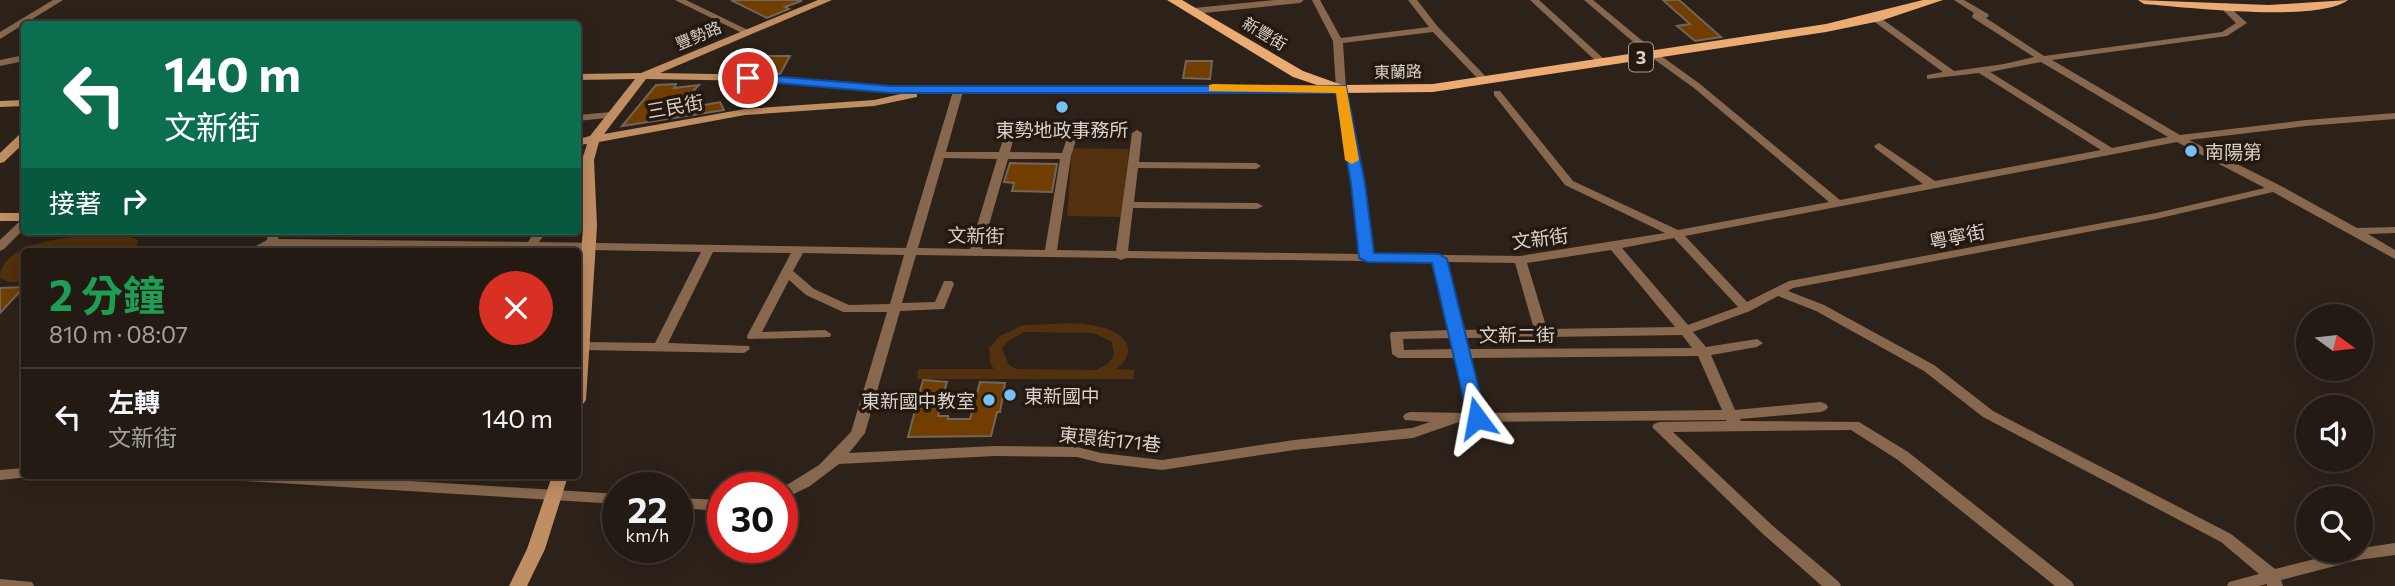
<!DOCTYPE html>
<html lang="zh-TW">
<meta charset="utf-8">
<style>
:root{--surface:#221a13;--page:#2e2721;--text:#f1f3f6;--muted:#a2a1a0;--line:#3f3833}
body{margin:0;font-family:Commissioner,"Noto Sans TC",sans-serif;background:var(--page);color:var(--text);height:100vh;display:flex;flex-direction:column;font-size:26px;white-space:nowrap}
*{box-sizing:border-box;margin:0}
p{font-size:23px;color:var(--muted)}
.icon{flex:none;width:38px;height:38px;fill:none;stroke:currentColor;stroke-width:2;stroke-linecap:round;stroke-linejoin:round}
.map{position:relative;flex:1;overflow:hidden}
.panel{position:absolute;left:21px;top:248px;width:560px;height:231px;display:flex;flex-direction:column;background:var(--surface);border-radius:7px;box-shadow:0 4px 18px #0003,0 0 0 2px var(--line)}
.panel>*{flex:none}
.top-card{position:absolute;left:21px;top:21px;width:560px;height:214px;border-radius:7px;box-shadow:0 4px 18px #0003,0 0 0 2px var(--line);background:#0b6e4f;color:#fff;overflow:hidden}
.needle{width:46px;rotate:105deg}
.tools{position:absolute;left:2296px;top:304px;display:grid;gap:14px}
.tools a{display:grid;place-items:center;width:77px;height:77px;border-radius:50%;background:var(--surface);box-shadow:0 4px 18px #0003,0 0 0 2px var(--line);font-size:35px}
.speed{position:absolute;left:602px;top:472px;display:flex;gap:14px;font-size:35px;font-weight:700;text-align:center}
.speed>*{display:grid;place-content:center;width:91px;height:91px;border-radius:50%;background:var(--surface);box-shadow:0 4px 18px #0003,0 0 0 2px var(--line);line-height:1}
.speed small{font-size:18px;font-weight:400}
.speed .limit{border:10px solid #d22;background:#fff;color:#111}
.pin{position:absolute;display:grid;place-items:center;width:60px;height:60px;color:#fff;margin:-30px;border:4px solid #fff;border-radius:50%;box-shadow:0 2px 7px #0007}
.me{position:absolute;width:77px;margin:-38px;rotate:347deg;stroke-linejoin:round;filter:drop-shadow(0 0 5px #0008)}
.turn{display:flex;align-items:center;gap:24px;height:147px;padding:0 28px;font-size:32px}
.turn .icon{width:91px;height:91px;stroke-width:2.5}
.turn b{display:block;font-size:49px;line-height:60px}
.then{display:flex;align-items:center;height:66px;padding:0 28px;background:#0003;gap:14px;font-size:26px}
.round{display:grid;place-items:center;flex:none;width:74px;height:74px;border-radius:37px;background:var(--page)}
.summary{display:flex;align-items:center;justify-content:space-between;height:119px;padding:0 28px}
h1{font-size:42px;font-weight:700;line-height:52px;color:#1e9e55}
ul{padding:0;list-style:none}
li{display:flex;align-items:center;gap:21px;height:98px;padding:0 28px;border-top:2px solid var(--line)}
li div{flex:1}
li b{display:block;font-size:26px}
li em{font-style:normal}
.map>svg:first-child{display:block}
</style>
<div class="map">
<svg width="2395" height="586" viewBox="0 0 2395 586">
<rect width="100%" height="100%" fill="#2d2219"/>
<g fill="#53300e" fill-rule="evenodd">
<polygon points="1072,148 1129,149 1121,217 1067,216"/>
<path d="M125 234 138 240 135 252H24V282H9L0 278C0 236 96 234 125 234Z"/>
<path d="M1023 325C1046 325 1073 321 1096 326 1123 331 1141 348 1117 369L1134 370V379H917L918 369H994L990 363 989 348 1000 336ZM1024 332 1093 333 1112 342 1114 355 1108 364 1096 370 1016 369 1009 365 1002 349 1007 342Z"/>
</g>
<g fill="#723e00" stroke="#72655a" stroke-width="2">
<polygon points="731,0 801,0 801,1 785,7 789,9 767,18"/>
<polygon points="1663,0 1679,0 1721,37 1695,41 1677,26 1690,24"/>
<polygon points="754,56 790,56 780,74 744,72"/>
<polygon points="1186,61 1212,61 1210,79 1183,78"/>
<polygon points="676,84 674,88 699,85 673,111 720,102 724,110 622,126 656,85"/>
<polygon points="1010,163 1057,164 1052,192 1012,191 1014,183 1004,182"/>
<polygon points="24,287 0,313 0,288"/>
<polygon points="923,380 947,382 938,416 948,416 948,419 970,419 980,382 1005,383 1000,412 997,412 991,436 908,437"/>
</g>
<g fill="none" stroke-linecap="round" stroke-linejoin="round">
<g fill="#87684e" fill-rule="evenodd">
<polygon points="53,0 63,0 0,39 0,32"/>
<polygon points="675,0 686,0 752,32 747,35 744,34"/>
<polygon points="1275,0 1304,0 1300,3 1194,14 1190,11 1194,8"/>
<path d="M1312 0H1320L1341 38 1429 27 1408 0H1417L1438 27 1489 80 1487 82H1481L1433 32 1343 43 1346 89 1363 184 1372 254 1520 256 1665 233 1565 185 1494 95V91H1500L1573 181 1678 230 1829 202 1694 88 1651 57 1584 0H1593L1657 53 1700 84 1840 200 1923 184 1875 148 1874 146 1879 143 1935 181 2101 150 1979 73 1927 79V75L1943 72 1872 20V16H1878L1954 71 2004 64 2034 57 1973 18 1972 16 1974 13 1954 0H1964L1988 14 1989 16 1986 18 2044 56 2222 32 2236 23 2218 5 2225 3 2247 23 2227 36 2052 60 2180 135 2306 120 2395 113V119L2306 126 2189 140 2281 186 2357 228 2395 227V233L2368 234 2395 250V259L2273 192 2156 219 1793 288 1788 291 1824 305 1934 365 1993 411 2231 534 2275 569 2346 551H2361V548L2395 543V555L2358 560 2281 580 2283 586H2267V584L2259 586H2227L2229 582 2259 574 2221 542 1983 417 1924 371 1816 311 1778 296 1750 311 1693 332 1706 347 1757 339 1763 343 1757 347 1711 355 1735 410 1821 402 1826 404 1828 407 1826 410 1821 412 1740 419 1741 421 1859 422 1908 452 2072 582 2074 586H2055L1898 460 1851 430 1673 432 1773 526 1839 582 1841 586H1822L1763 534 1652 427 1654 424 1659 422 1727 421 1726 420 1459 422 1413 438 1294 450 1162 470 1101 463 1077 457 995 456 839 464 810 486 782 500V488L819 465 851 432 887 312H843L806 295 789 280 762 332 825 330 831 334 830 337 748 339 747 336 791 253 713 252 668 343 749 346 750 349 744 353 583 350 578 347V343L583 342 655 343 701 252 535 249 533 252H521L523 249 274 246 260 252H245L267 240 268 231H280L278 239 528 242 535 231H547L539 242 906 248 954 88 959 85 964 88 946 152H999L1006 130 1011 127 1016 130 1010 152 1062 153 1070 129 1074 128 1079 131 1071 156 1057 250 1116 251 1132 133 1137 130 1142 133 1139 162 1256 163 1261 166 1256 169 1138 168 1134 202 1257 203 1263 206 1257 209 1133 208 1128 251 1361 254 1353 184 1336 89 1333 41ZM2041 62 2168 137 2112 148 1990 72ZM2177 142 2265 188 2156 213 1789 281 1747 302 1685 236ZM944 158 997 159 970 249 918 248ZM1008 159H1060L1045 250 982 249ZM1674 238 1738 307 1688 325 1622 248ZM1611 250 1675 327 1547 329 1527 263ZM803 253 904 255 890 304 849 305 814 289 793 271ZM916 255 1116 258 1121 260 1126 258 1434 262 1450 330 1391 332 1390 335 1392 354 1398 358H1456L1469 413 1410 412 1405 414 1403 417 1405 420 1430 422 1412 428 1294 440 1162 460 1101 453 1077 447 995 446 849 453 865 433 900 311 944 309 954 284 952 281H944L935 302 902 303ZM1446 262 1515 263 1534 329 1462 330ZM1682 335 1692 348 1467 349 1464 338 1537 337 1542 339 1547 337ZM1452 338 1454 349 1404 350 1403 339ZM1698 356 1722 410 1483 413 1469 358Z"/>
<polygon points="1530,0 1539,0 1605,60 1605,64 1599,64"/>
<polygon points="24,55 24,61 0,66 0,60"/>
<polygon points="611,112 615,113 615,117 578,121 578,115"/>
<polygon points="588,157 593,160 582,178 578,179 578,168 584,158"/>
<polygon points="24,220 24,229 4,249 0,251 0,240 20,221"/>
<polygon points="24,468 24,476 29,477 0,480 0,470"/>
<polygon points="238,476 331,476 618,494 618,504 245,481 240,480"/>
<polygon points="677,498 723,500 723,511 677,508"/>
<polygon points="0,579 32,582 34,586 0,586"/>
</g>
<g fill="#c08e63" fill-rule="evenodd">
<path d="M818 0H832L660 73 764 75 891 87 1341 86 1347 89 1341 92 917 93V97L874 106 745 115 599 142 594 160 597 226 586 400 583 404 578 405V305L583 226 582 160 587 144 578 145V139L590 136 635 79 578 80V74L641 73ZM646 79 764 81 905 93 874 100 745 109 604 134Z"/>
<polygon points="24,100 24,106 0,107 0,101"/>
<polygon points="20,134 24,134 24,143 4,162 0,163 0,153"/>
<rect x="0" y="213" width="24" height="8"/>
<polygon points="552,476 568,476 545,549 527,586 509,586 527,549"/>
</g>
<g fill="#ecab73" fill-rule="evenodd">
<polygon points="1167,0 1182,0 1303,71 1342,85 1433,84 1826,24 1923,0 1943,0 1880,21 1826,32 1433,92 1341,93 1293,77"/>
<path d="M2138 0 2269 5 2348 0C2319 23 2184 7 2144 4Z"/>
</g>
</g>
<polygon fill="#1a73e8" stroke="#114b97" stroke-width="2" points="748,74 891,86 1346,86 1365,184 1374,253 1439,254 1447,259 1486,418 1483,423 1470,423 1468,418 1432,263 1367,262 1359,258 1351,184 1336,93 891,93 743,80 741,78"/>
<polygon fill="#f59e0b" points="1213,84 1346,86 1359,160 1352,164 1345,160 1336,93 1209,91 1209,85"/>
<g fill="#75c0f6" stroke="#231910" stroke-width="2.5">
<circle cx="1062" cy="107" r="7"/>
<circle cx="2191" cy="151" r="7"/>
<circle cx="1010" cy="395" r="7"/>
<circle cx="989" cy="400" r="7"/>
</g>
<g text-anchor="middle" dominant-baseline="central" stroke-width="7" stroke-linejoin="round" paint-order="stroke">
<g font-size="16" fill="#d9d1cb" stroke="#231910">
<text transform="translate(1265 33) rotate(31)">新豐街</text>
<text transform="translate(698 35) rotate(-23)">豐勢路</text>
<text transform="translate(1398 71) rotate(-1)">東蘭路</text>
</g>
<rect fill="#231910" stroke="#a29a93" stroke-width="2" x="1629" y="42.5" width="24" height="29" rx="5"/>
<g font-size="18" font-weight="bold" fill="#d9d1cb">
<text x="1641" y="57">3</text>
</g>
<g font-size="19" fill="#d9d1cb" stroke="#231910">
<text transform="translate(675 106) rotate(-10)">三民街</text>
<text transform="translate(976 235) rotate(1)">文新街</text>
<text transform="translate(1957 236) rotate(-11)">粵寧街</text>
<text transform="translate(1540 238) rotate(-7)">文新街</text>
<text x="1517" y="334">文新二街</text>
<text transform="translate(1110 439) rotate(6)">東環街171巷</text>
</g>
<g font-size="19" fill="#d9d1cb" stroke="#231910" text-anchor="start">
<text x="1062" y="129" text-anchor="middle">東勢地政事務所</text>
<text x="2205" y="151">南陽第</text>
<text x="1024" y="395">東新國中</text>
<text x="975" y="400" text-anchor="end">東新國中教室</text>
</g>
</g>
</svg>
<div class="tools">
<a><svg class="needle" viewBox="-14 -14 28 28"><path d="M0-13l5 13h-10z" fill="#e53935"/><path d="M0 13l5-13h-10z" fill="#a2a1a0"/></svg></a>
<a><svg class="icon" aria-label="sound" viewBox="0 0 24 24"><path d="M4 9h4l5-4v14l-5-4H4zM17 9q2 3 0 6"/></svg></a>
<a><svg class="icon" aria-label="search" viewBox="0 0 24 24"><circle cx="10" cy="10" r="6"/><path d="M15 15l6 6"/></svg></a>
</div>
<div class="speed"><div>22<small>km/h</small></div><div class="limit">30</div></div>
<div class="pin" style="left:748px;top:78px;background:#d93025"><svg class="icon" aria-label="arrive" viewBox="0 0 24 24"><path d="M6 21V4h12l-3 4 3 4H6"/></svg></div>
<svg class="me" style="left:1477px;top:418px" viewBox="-20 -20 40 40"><path d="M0-17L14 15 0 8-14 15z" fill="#1a73e8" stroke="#fff" stroke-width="4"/></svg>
<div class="top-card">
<div class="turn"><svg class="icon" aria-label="left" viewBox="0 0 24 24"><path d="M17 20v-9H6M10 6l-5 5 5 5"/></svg><div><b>140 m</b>文新街</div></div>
<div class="then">接著<svg class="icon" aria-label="right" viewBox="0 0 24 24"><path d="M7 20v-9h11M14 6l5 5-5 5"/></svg></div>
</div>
<section class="panel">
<div class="summary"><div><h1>2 分鐘</h1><p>810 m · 08:07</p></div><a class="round" style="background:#d93025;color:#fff"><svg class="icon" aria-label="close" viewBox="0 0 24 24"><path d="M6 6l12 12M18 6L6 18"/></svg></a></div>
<ul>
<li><svg class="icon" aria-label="left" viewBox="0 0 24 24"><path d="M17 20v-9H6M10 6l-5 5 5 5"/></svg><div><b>左轉</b><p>文新街</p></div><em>140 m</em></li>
</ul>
</section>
</div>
